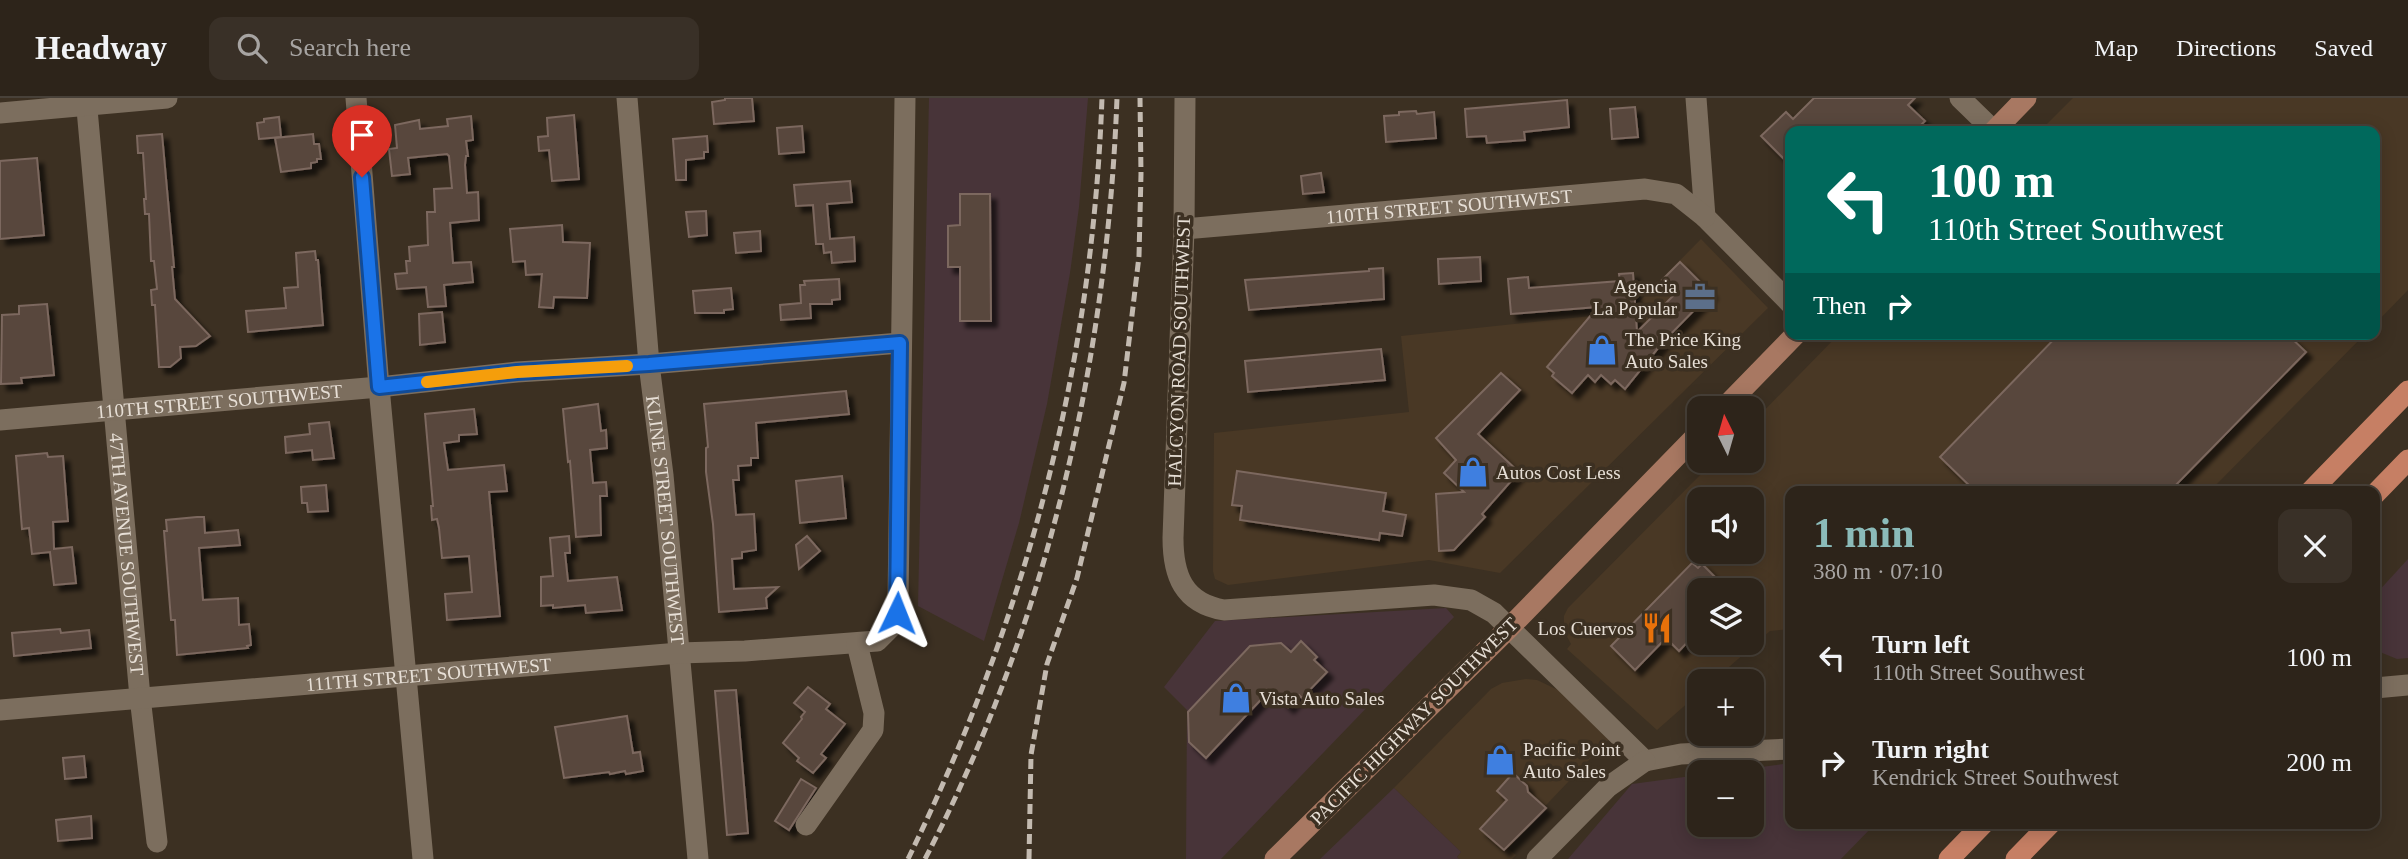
<!DOCTYPE html>
<meta charset="utf-8">
<style>
:root{--surface:#2d241a;--page:#393027;--text:#f1f3f6;--muted:#a7a4a2;--line:#484139;--accent:#8bbbb9}
body{margin:0;font-family:"Times New Roman",serif;background:var(--page);color:var(--text);height:100vh;display:flex;flex-direction:column;font-size:26px;white-space:nowrap}
*{box-sizing:border-box;margin:0}
p{font-size:23px;color:var(--muted)}
.icon{flex:none;width:38px;height:38px;fill:none;stroke:currentColor;stroke-width:2;stroke-linecap:round;stroke-linejoin:round}
.map{position:relative;flex:1;overflow:hidden}
.sheet{position:absolute;left:1785px;top:388px;width:595px;height:343px;display:flex;flex-direction:column;background:var(--surface);border-radius:14px;box-shadow:0 4px 18px #0003,0 0 0 2px var(--line)}
.sheet>*{flex:none}
.banner{position:absolute;left:1785px;top:28px;width:595px;height:214px;border-radius:14px;box-shadow:0 4px 18px #0003,0 0 0 2px var(--line);background:#00695c;color:#fff;overflow:hidden}
.needle{width:46px;rotate:355deg}
.controls{position:absolute;left:1687px;top:298px;display:grid;gap:14px}
.controls a{display:grid;place-items:center;width:77px;height:77px;border-radius:14px;background:var(--surface);box-shadow:0 4px 18px #0003,0 0 0 2px var(--line);font-size:35px}
.pin{position:absolute;display:grid;place-items:center;width:60px;height:60px;color:#fff;margin:-72px -30px;border-radius:50% 50% 50% 0;rotate:-45deg;box-shadow:0 0 7px #0007}
.pin .icon{rotate:45deg}
.me{position:absolute;width:77px;margin:-38px;rotate:2deg;stroke-linejoin:round;filter:drop-shadow(0 0 5px #0008)}
.turn{display:flex;align-items:center;gap:24px;height:147px;padding:0 28px;font-size:32px}
.turn .icon{width:91px;height:91px;stroke-width:2.5}
.turn b{display:block;font-size:49px;line-height:60px}
.then{display:flex;align-items:center;height:66px;padding:0 28px;background:#0003;gap:14px;font-size:26px}
.round{display:grid;place-items:center;flex:none;width:74px;height:74px;border-radius:14px;background:var(--page)}
.headline{display:flex;align-items:center;justify-content:space-between;height:119px;padding:0 28px}
h1{font-size:42px;font-weight:700;line-height:52px;color:var(--accent)}
ul{padding:0;list-style:none}
li{display:flex;align-items:center;gap:21px;height:105px;padding:0 28px}
li div{flex:1}
li b{display:block;font-size:26px}
li em{font-style:normal}
header{display:flex;align-items:center;gap:42px;box-sizing:border-box;height:98px;padding:0 35px;background:var(--surface);border-bottom:2px solid var(--line)}
header strong{font-size:33px}
nav{display:flex;gap:38px;margin-inline-start:auto;font-size:24px}
.search{width:490px;height:63px;background:var(--page);display:flex;align-items:center;gap:18px;box-sizing:border-box;padding:0 24px;border-radius:14px;color:var(--muted);font-size:26px}
.map>svg:first-child{display:block}
</style>
<header>
<strong>Headway</strong>
<div class="search"><svg class="icon" aria-label="search" viewBox="0 0 24 24"><circle cx="10" cy="10" r="6"/><path d="M15 15l6 6"/></svg>Search here</div>
<nav><a>Map</a><a>Directions</a><a>Saved</a></nav>
</header>
<div class="map">
<svg width="2408" height="761" viewBox="0 0 2408 761">
<defs>
<filter id="shadow"><feDropShadow dx="6" dy="6" stdDeviation="2" flood-color="#0009"/></filter>
</defs>
<rect width="100%" height="100%" fill="#3c3022"/>
<g fill="#493825" fill-rule="evenodd">
<polygon points="2073,0 2408,0 2408,192 2375,226 2375,33 2040,33"/>
<polygon points="1701,141 1768,210 1500,475 1429,462 1228,487 1215,481 1213,473 1214,335 1409,314 1401,238 1629,214"/>
<path d="M1839 236H2365L2209 394H1790V531L1770 533 1713 583H1699V595L1657 632 1567 551 1571 546 1564 533V518L1568 510 1715 362H1752V325ZM1699 401H1752V453H1699ZM1699 492H1752V544H1699Z"/>
<polygon points="1526,581 1537,582 1558,592 1610,640 1506,749 1516,757 1512,761 1459,761 1457,759 1461,754 1394,690 1491,591 1502,585"/>
</g>
<g fill="#483439">
<polygon points="929,0 1088,0 1079,109 1070,175 1047,306 1019,425 984,543 918,508"/>
<polygon points="2408,461 2408,560 2397,561 2375,552 2375,497"/>
<polygon points="1446,510 1454,519 1221,761 1186,761 1187,612 1164,589 1215,523"/>
<polygon points="1790,665 1790,726 1875,726 1841,761 1568,761 1632,686 1699,677 1699,726 1752,726 1752,674 1725,674"/>
<polygon points="1394,690 1461,754 1457,759 1459,761 1320,761"/>
</g>
<g fill="#58463d" stroke="#7c685e" stroke-width="2" filter="url(#shadow)">
<polygon points="725,0 752,0 754,23 714,26 712,4 725,2"/>
<polygon points="1814,0 1915,0 1908,7 1925,23 1915,33 1790,33 1790,67 1761,38 1786,14 1793,21"/>
<polygon points="1567,2 1569,29 1524,34 1525,42 1487,45 1486,38 1467,39 1465,11"/>
<polygon points="1635,9 1638,39 1612,41 1610,11"/>
<polygon points="1416,13 1417,16 1434,14 1436,40 1386,44 1384,18 1399,17 1399,14"/>
<polygon points="574,17 579,81 552,83 549,52 539,53 538,39 548,38 547,20"/>
<polygon points="471,18 473,42 466,43 468,58 466,58 465,67 467,95 478,94 479,122 450,125 453,165 471,164 473,184 444,187 446,208 428,209 426,189 397,191 395,176 407,175 406,163 410,163 409,149 428,147 427,114 435,114 434,91 452,90 449,58 447,56 408,60 410,76 392,78 389,51 397,50 395,27 419,22 420,31 448,28 447,21"/>
<polygon points="279,19 281,39 259,41 257,25 264,24 264,21"/>
<polygon points="802,28 804,54 779,56 777,30"/>
<polygon points="162,36 174,169 172,169 175,201 210,238 196,248 180,249 181,260 170,269 159,269 155,207 152,207 151,192 157,191 154,163 151,163 149,116 145,116 144,101 146,101 143,55 138,55 137,38"/>
<polygon points="313,36 314,46 319,46 321,61 317,61 317,64 311,65 311,70 281,74 275,40"/>
<polygon points="707,38 708,54 704,54 704,60 686,62 686,82 676,82 673,41"/>
<polygon points="37,60 44,137 0,141 0,63"/>
<polygon points="1321,75 1324,94 1303,96 1301,78"/>
<polygon points="850,83 852,104 827,106 830,141 854,139 855,163 832,165 831,154 824,155 823,146 816,146 813,107 796,108 794,87"/>
<polygon points="960,96 990,96 991,223 960,223 960,169 948,169 948,128 960,127"/>
<polygon points="706,113 707,137 689,139 686,114"/>
<polygon points="562,127 563,144 590,145 587,200 554,199 553,210 539,209 542,176 526,177 525,163 513,164 510,131"/>
<polygon points="760,133 761,153 736,155 734,135"/>
<polygon points="315,153 316,162 318,162 323,227 248,234 246,213 286,210 284,190 298,189 296,155"/>
<polygon points="1480,159 1481,183 1439,186 1438,161"/>
<polygon points="1680,164 1711,195 1663,244 1625,291 1615,282 1611,286 1601,277 1595,284 1588,277 1572,295 1552,278 1554,275 1547,269 1598,209 1511,216 1508,181 1528,179 1529,190 1620,183 1619,176 1633,175 1637,234 1676,195 1662,182"/>
<polygon points="1383,170 1384,201 1249,212 1245,182 1369,173 1369,171"/>
<polygon points="839,181 840,201 832,202 832,206 810,206 811,220 781,222 780,207 801,205 800,187 805,187 804,183"/>
<polygon points="731,190 733,211 724,212 724,215 695,215 693,193"/>
<polygon points="47,206 54,277 21,280 22,285 1,286 2,217 19,216 19,208"/>
<polygon points="442,214 445,244 420,247 419,216"/>
<polygon points="2059,236 2287,236 2306,254 2169,394 1976,394 1940,359"/>
<polygon points="1381,251 1385,282 1248,294 1245,263"/>
<polygon points="1501,275 1520,292 1478,336 1519,374 1482,416 1485,419 1454,452 1439,453 1436,396 1464,394 1444,375 1456,362 1436,340"/>
<polygon points="846,293 849,316 756,325 758,360 751,360 751,367 738,368 739,382 733,382 736,417 754,416 756,452 742,454 742,460 732,461 734,491 778,489 766,500 767,510 719,514 713,426 706,374 706,350 708,349 704,306"/>
<polygon points="598,306 601,333 606,332 607,350 590,352 593,385 606,384 607,398 600,398 601,437 576,439 570,363 568,364 563,311"/>
<polygon points="474,311 477,336 459,337 459,343 444,345 448,372 504,367 507,393 489,394 500,518 447,522 445,496 472,494 469,458 442,460 439,430 437,421 432,422 431,408 433,408 425,316"/>
<polygon points="329,324 334,360 313,362 312,352 286,355 285,339 310,336 309,326"/>
<polygon points="47,355 48,359 63,358 68,423 53,424 54,451 72,449 76,485 54,487 50,454 32,456 29,430 22,431 16,358"/>
<polygon points="1237,373 1386,395 1383,413 1406,417 1402,438 1380,435 1379,442 1240,422 1242,408 1232,407"/>
<polygon points="842,378 846,420 800,425 796,383"/>
<polygon points="326,387 328,413 308,414 307,405 302,405 301,389"/>
<polygon points="197,419 204,419 205,435 238,432 240,447 199,450 203,502 238,500 239,527 249,526 251,547 247,548 248,550 177,557 175,522 171,522 164,433 167,433 166,422"/>
<polygon points="569,438 570,455 565,455 568,483 617,479 622,512 586,515 585,507 553,510 553,507 541,508 541,479 553,478 550,440"/>
<polygon points="807,438 820,453 799,471 796,447"/>
<polygon points="1692,465 1698,470 1702,466 1728,492 1699,492 1699,532 1679,553 1666,540 1635,572 1611,548"/>
<polygon points="60,531 61,535 89,532 91,550 14,558 12,535"/>
<polygon points="1301,543 1317,559 1314,562 1327,574 1302,600 1299,597 1288,609 1270,592 1206,660 1189,644 1188,614 1250,548 1281,545 1291,554"/>
<polygon points="808,589 830,606 826,611 845,626 821,656 826,660 813,675 797,663 799,660 783,645 802,621 801,619 805,614 794,605"/>
<polygon points="736,592 748,735 727,737 715,593"/>
<polygon points="627,618 633,655 640,654 643,673 626,676 625,673 610,676 609,674 564,680 555,629"/>
<polygon points="84,658 86,679 65,681 63,660"/>
<polygon points="1513,675 1527,688 1528,694 1546,710 1504,752 1480,731 1507,702 1497,693"/>
<polygon points="801,681 816,690 789,732 775,723"/>
<polygon points="91,718 92,740 58,743 56,722"/>
</g>
<g fill="none" stroke-linecap="round" stroke-linejoin="round">
<g stroke="#7c6e5e" stroke-width="21">
<path id="s1" d="M86 0 140 599 157 744"/>
<polyline points="356,0 379,289 423,761"/>
<path id="s2" d="M627 0 649 266 663 377 698 761"/>
<path d="M1185 0 1184 131 1173 440C1173 477 1183 505 1224 512L1434 497 1471 502 1494 515 1645 663 1681 656 1790 651"/>
<polyline points="1696,0 1705,119 1790,205"/>
<polyline points="1960,0 1994,33"/>
<polyline points="0,15 167,0"/>
<path id="s3" d="M1184 131 1645 91 1676 96 1705 119"/>
<path id="s4" d="M0 322 379 289 517 274 649 266 900 245"/>
<polyline points="2375,590 2408,587"/>
<path id="s5" d="M0 612 679 555 745 553 877 543 894 526 898 502 905 0"/>
<polyline points="806,727 873,632 874,615 857,546"/>
<polyline points="1537,761 1608,689 1645,663"/>
</g>
<g stroke="#a87862" stroke-width="21">
<polyline points="1994,33 2026,0"/>
<polyline points="1724,310 1796,236"/>
<polyline points="1275,761 1509,530 1699,335"/>
</g>
<g stroke="#c67f64" stroke-width="21">
<polyline points="2310,394 2408,293"/>
<polyline points="2375,396 2408,362"/>
<polyline points="1949,761 1983,726"/>
<polyline points="2016,761 2050,726"/>
</g>
<g stroke="#c3bab0" stroke-width="5" stroke-dasharray="10 5" stroke-linecap="butt">
<path d="M908 761C1027 517 1092 271 1102 0"/>
<path d="M925 761C1047 527 1107 263 1117 0"/>
<polyline points="1029,761 1031,657 1047,566 1077,480 1124,285 1139,158 1141,76 1140,0"/>
</g>
</g>
<g fill="none" stroke-linecap="round" stroke-linejoin="round">
<g stroke="#114b97" stroke-width="18">
<polyline id="route" points="362,79 379,289 517,274 649,266 900,245 897,515"/>
</g>
<use href="#route" stroke="#1a73e8" stroke-width="12"/>
<polyline stroke="#f59e0b" stroke-width="12" points="427,284 517,274 627,268"/>
</g>
<defs>
<g id="office-bare" transform="scale(2.415)"><path d="M-6-3h4V-5.5h4V-3h4V5H-6ZM-1-4.5V-3h2v-1.5ZM-6 0V1H6V0Z" fill="#5c6f8a" stroke="#3c3022" stroke-width="2.5" paint-order="stroke"/></g>
<g id="shop-bare" transform="scale(2.415)"><path d="M-5-2.5h2.3a2.7 3.5 0 0 1 5.4 0H5L5.5 6h-11ZM-1.5-2.5h3a1.5 2.3 0 0 0-3 0Z" fill="#3f7fe0" stroke="#3c3022" stroke-width="2.5" paint-order="stroke"/></g>
<g id="restaurant-bare" transform="scale(2.415)"><path d="M-5-6h1v4h1v-4h1v4h1v-4h1v5L-1.5 .5V6h-2V.5L-5-1ZM5-6V6H3V1.5H1.5Q1.5-4 5-6Z" fill="#e8710a" stroke="#3c3022" stroke-width="2.5" paint-order="stroke"/></g>
</defs>
<g fill-rule="evenodd">
<use href="#office-bare" x="1700" y="199"/>
<use href="#shop-bare" x="1602" y="252"/>
<use href="#shop-bare" x="1473" y="374"/>
<use href="#restaurant-bare" x="1657" y="530"/>
<use href="#shop-bare" x="1236" y="600"/>
<use href="#shop-bare" x="1500" y="662"/>
</g>
<g text-anchor="middle" dominant-baseline="central" stroke-width="7" stroke-linejoin="round" paint-order="stroke">
<g font-size="19" fill="#e7dfd6" stroke="#3c3022">
<text stroke="none"><textPath href="#s3" startOffset="266">110TH STREET SOUTHWEST</textPath></text>
<text transform="translate(1179 253) rotate(-88)">HALCYON ROAD SOUTHWEST</text>
<text stroke="none"><textPath href="#s4" startOffset="220">110TH STREET SOUTHWEST</textPath></text>
<text stroke="none"><textPath href="#s2" startOffset="424">KLINE STREET SOUTHWEST</textPath></text>
<text stroke="none"><textPath href="#s1" startOffset="458">47TH AVENUE SOUTHWEST</textPath></text>
<text stroke="none"><textPath href="#s5" startOffset="430">111TH STREET SOUTHWEST</textPath></text>
<text transform="translate(1414 623) rotate(-45)">PACIFIC HIGHWAY SOUTHWEST</text>
</g>
<g font-size="19" fill="#e7dfd6" stroke="#3c3022" text-anchor="start">
<text x="1677" y="188" text-anchor="end">Agencia<tspan x="1677" dy="22">La Popular</tspan></text>
<text x="1625" y="241">The Price King<tspan x="1625" dy="22">Auto Sales</tspan></text>
<text x="1496" y="374">Autos Cost Less</text>
<text x="1634" y="530" text-anchor="end">Los Cuervos</text>
<text x="1259" y="600">Vista Auto Sales</text>
<text x="1523" y="651">Pacific Point<tspan x="1523" dy="22">Auto Sales</tspan></text>
</g>
</g>
</svg>
<div class="controls">
<a><svg class="needle" viewBox="-14 -14 28 28"><path d="M0-13l5 13h-10z" fill="#e53935"/><path d="M0 13l5-13h-10z" fill="#a7a4a2"/></svg></a>
<a><svg class="icon" aria-label="sound" viewBox="0 0 24 24"><path d="M4 9h4l5-4v14l-5-4H4zM17 9q2 3 0 6"/></svg></a>
<a><svg class="icon" aria-label="layers" viewBox="0 0 24 24"><path d="M12 4l9 5-9 5-9-5zM3 14l9 5 9-5"/></svg></a>
<a>+</a>
<a>−</a>
</div>
<div class="pin" style="left:362px;top:79px;background:#d93025"><svg class="icon" aria-label="arrive" viewBox="0 0 24 24"><path d="M6 21V4h12l-3 4 3 4H6"/></svg></div>
<svg class="me" style="left:897px;top:515px" viewBox="-20 -20 40 40"><path d="M0-17L14 15 0 8-14 15z" fill="#1a73e8" stroke="#fff" stroke-width="4"/></svg>
<div class="banner">
<div class="turn"><svg class="icon" aria-label="left" viewBox="0 0 24 24"><path d="M17 20v-9H6M10 6l-5 5 5 5"/></svg><div><b>100 m</b>110th Street Southwest</div></div>
<div class="then">Then<svg class="icon" aria-label="right" viewBox="0 0 24 24"><path d="M7 20v-9h11M14 6l5 5-5 5"/></svg></div>
</div>
<section class="sheet">
<div class="headline"><div><h1>1 min</h1><p>380 m · 07:10</p></div><a class="round"><svg class="icon" aria-label="close" viewBox="0 0 24 24"><path d="M6 6l12 12M18 6L6 18"/></svg></a></div>
<ul>
<li><svg class="icon" aria-label="left" viewBox="0 0 24 24"><path d="M17 20v-9H6M10 6l-5 5 5 5"/></svg><div><b>Turn left</b><p>110th Street Southwest</p></div><em>100 m</em></li>
<li><svg class="icon" aria-label="right" viewBox="0 0 24 24"><path d="M7 20v-9h11M14 6l5 5-5 5"/></svg><div><b>Turn right</b><p>Kendrick Street Southwest</p></div><em>200 m</em></li>
</ul>
</section>
</div>
